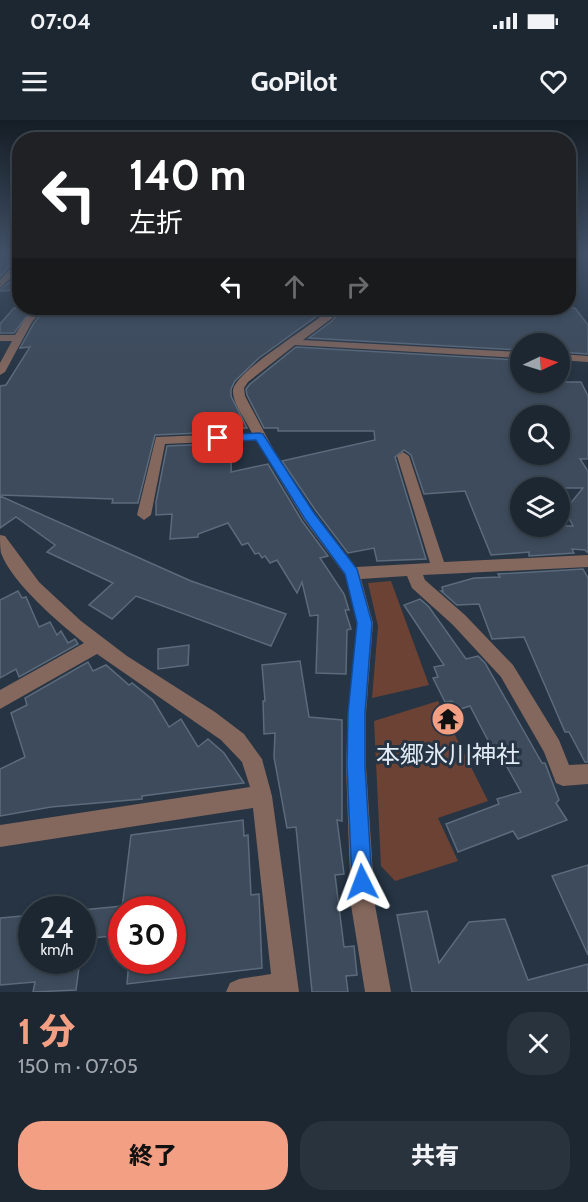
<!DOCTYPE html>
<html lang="ja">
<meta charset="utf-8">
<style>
:root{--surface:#1c2732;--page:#29333e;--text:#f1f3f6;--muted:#a0a5ac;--line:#3a444d;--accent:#f39f83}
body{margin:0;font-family:Cabin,"Noto Sans JP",sans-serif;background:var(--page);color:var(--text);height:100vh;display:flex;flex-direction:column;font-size:22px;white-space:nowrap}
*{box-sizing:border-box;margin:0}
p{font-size:20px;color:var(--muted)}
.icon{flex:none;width:33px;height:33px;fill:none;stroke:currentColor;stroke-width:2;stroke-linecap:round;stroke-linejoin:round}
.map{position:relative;height:872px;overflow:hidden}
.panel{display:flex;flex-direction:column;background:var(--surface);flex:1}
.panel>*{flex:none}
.guide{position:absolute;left:12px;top:12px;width:564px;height:183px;border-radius:24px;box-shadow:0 3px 9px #0003,0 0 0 2px var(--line);background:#202124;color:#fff;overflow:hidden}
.needle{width:39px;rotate:86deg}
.tools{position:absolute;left:510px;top:213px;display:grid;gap:12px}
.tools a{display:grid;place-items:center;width:60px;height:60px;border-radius:50%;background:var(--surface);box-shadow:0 3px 9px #0003,0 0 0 2px var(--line);font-size:30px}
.speed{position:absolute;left:18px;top:776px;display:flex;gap:12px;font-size:30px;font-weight:700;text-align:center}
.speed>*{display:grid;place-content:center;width:78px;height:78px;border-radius:50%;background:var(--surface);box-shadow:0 3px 9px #0003,0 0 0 2px var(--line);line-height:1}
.speed small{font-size:15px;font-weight:400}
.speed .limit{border:9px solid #d22;background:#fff;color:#111}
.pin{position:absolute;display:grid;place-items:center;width:51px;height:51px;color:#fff;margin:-26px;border-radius:12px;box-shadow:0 3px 9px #0006}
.me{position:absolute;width:66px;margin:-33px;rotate:357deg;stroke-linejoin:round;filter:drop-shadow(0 0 4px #0008)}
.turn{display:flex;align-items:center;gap:21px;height:126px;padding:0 18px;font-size:27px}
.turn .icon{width:78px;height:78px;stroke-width:2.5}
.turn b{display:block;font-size:42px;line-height:51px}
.lanes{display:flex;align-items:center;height:57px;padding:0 18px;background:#0003;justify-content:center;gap:30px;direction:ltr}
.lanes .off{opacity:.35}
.round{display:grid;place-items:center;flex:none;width:63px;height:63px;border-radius:24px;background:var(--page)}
.summary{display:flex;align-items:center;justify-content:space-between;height:102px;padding:0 18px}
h1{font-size:36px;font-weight:800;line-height:45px;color:var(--accent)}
.cta{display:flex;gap:12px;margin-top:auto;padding:12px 18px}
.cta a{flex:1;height:69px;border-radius:24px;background:var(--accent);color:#111;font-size:24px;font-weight:800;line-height:69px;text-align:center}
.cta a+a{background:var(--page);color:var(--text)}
.status{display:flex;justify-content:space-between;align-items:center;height:42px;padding:0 30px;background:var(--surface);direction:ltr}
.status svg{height:16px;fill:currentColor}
header{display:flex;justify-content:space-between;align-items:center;height:78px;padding:0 18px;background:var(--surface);font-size:27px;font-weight:800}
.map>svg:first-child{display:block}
</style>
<div class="status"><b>07:04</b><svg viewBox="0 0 49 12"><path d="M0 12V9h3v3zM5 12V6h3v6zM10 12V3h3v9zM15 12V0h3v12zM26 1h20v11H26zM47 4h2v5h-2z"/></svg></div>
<header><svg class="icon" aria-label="menu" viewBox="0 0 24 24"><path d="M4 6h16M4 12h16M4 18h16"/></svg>GoPilot<svg class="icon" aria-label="heart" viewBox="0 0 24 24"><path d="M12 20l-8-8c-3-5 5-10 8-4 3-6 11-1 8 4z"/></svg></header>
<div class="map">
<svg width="588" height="872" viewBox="0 0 588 872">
<rect width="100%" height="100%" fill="#263443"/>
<polygon fill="#2c3e51" points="569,133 588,135 588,153 569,153"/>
<g fill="#6c4234">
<polygon points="391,461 429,565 372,578 378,506 368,463"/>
<polygon points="438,581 488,681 438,698 458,741 395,761 381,746 374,601"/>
</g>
<g fill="#3d4b5c" stroke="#5c6b7c" stroke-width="1.5" fill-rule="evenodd">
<polygon points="0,133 20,133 0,157"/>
<polygon points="20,153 20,170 0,171 0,170"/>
<polygon points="14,188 33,188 14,213 0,213 0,204"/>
<polygon points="46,188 328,188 259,238 235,261 231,269 231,276 247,308 243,308 242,311 155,315 138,383 112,383 113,379 0,375 0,266 6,265 30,227 20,228 34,203"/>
<polygon points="342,188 575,188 588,205 588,234 560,232 560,224 520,224 520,230 309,218 332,201"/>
<path d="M296 227 520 240V262H581L588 276V339H580L588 351V433L585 430 572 429 574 433 529 436V432L491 435 465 371 424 374 411 335 404 330 395 337 426 439 377 441 374 428 348 433 316 391 282 341 375 320 374 311H278V308H264L247 275 246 269 250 264ZM520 296H560V334H520ZM520 368H583L565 390 573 406H520Z"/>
<polygon points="232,323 231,352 268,344 302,401 328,436 320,438 344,474 349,490 345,490 351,509 347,510 346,554 316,553 318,495 310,496 302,462 297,473 277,440 270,443 265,436 262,438 259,433 255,434 248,423 242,425 228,403 198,414 198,417 170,419 172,394 156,395 156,382 167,326"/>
<polygon points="0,376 191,461 286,494 271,526 136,476 112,499 89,485 113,463 47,432 55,425 16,397 0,408"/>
<polygon points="583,449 588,458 588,642 585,642 569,612 565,612 524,517 492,519 479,484 457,485 441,471 443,471 442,467 474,458 500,457 498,454"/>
<polygon points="18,471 22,478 26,477 39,507 50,502 57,515 61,511 68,523 75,519 78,524 19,557 16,549 0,558 0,480"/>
<polygon points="420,479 429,487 466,539 478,536 485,543 542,643 545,643 559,680 556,683 567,700 518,719 513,711 458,732 446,704 499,684 497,679 521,672 497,629 493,630 470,586 457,590 452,581 445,582 433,558 438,557 434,547 444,545 404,485"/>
<polygon points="189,525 188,545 158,549 158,529"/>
<polygon points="300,541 309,597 342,600 342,701 337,700 344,754 335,755 344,827 354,826 357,855 346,856 348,872 312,872 296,707 287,708 274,637 275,613 264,614 263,581 265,581 262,545"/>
<polygon points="88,542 93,551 106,545 129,565 132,563 153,580 169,607 181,599 198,627 208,619 224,633 244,663 142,676 142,679 51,687 0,696 0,649 25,637 11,593 27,585 25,578"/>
<polygon points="243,700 244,716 248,715 251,775 259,774 262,848 127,864 129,840 172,840 172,789 122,789 131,715"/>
<polygon points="588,745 588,835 552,756"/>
<polygon points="122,786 122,815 82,819 82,790"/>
<polygon points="427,791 439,843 469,802 505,799 528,860 588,844 588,872 412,872 397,795"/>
<polygon points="32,795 32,840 80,840 76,870 33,872 35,862 0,865 0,798"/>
</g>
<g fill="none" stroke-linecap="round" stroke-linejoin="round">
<g fill="#84675d" fill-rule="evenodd">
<polygon points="17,138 20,138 20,149 0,168 0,160 13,146"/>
<polygon points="36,188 44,188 32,202 5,252 0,255 0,243 12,221 0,221 0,215 15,215 25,199"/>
<path d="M331 188H340L331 199 303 220 520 232V238L295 225 248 262 244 268 245 276 278 338 314 392 356 447 430 443 397 336 403 332 409 336 444 442 588 435V447L423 455 425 460 465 495 513 545 559 620 569 645 588 644V664L563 666 556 663 544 632 501 557 453 505 412 468 407 456 361 459 373 503 366 593V646L375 785 391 872H365L351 785 346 646 348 593 357 503 345 455 304 400 256 320 165 324 151 395 144 400 137 395 156 317 252 313C247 302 232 283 233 270 235 251 314 205 331 188Z"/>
<polygon points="560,234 588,236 588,242 560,240"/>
<path d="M0 415 5 416 39 462 81 501 127 536 215 592 244 614 262 639 272 676 299 872H226L230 863 239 859 271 854 253 688 0 727V705L250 667 242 642 221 620 97 534 0 589V570L84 523C59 503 12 463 1 433 0 428 0 420 0 415Z"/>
</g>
</g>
<linearGradient id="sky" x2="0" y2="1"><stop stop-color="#151d25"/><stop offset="0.52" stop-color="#415066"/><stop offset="1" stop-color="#415066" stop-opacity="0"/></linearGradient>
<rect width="588" height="255" fill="url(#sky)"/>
<polygon fill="#1a73e8" stroke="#114b97" stroke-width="1.5" points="259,313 263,314 314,393 357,449 372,503 365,593 365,646 372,762 369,769 362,772 355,769 352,762 347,646 348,593 357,503 345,454 305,399 256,320 218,322 212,318 218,315"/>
<defs>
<g id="temple-disc" transform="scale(1.725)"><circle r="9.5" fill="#f39f83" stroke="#263443"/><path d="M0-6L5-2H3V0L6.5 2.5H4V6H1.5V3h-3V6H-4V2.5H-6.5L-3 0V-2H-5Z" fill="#111"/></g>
</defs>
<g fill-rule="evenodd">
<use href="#temple-disc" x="448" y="599"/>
</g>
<g text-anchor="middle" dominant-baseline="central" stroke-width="6" stroke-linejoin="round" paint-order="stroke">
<g font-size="24" fill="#e3ecf6" stroke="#263443">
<text x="448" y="634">本郷氷川神社</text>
</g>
</g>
</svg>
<div class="tools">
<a><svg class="needle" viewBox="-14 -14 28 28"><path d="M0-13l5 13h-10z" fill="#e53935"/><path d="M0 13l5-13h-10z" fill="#a0a5ac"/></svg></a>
<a><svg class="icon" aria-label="search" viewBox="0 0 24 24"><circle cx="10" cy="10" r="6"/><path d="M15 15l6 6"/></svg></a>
<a><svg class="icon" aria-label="layers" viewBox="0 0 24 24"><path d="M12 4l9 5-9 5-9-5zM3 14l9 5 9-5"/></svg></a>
</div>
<div class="speed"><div>24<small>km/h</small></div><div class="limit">30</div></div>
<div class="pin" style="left:218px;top:318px;background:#d93025"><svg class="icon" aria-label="arrive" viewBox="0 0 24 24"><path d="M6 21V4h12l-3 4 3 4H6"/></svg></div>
<svg class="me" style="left:362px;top:762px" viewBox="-20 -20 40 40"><path d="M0-17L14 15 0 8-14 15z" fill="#1a73e8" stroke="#fff" stroke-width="4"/></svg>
<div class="guide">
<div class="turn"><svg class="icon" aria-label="left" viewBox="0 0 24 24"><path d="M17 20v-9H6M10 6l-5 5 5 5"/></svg><div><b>140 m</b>左折</div></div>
<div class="lanes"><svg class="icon" aria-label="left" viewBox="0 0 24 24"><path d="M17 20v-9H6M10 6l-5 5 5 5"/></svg><svg class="icon off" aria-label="ahead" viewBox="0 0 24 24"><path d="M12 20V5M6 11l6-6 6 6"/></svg><svg class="icon off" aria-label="right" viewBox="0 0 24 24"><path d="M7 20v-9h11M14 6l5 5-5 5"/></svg></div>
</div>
</div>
<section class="panel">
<div class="summary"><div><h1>1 分</h1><p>150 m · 07:05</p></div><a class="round"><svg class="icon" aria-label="close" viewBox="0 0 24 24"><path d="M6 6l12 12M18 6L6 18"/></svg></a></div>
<div class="cta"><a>終了</a><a>共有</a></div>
</section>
